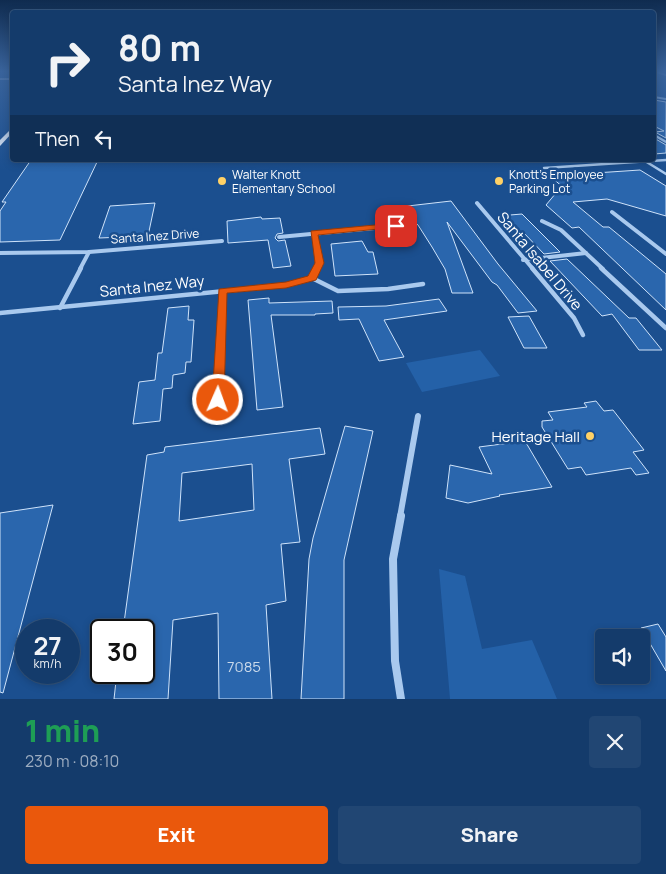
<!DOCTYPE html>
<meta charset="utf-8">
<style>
:root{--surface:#143b6b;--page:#214673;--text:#f1f3f6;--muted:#9dadc1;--line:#33557e;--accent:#ea580c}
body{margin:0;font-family:Manrope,sans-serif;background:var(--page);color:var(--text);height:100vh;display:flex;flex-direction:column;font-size:19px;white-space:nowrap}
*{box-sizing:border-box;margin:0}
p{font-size:16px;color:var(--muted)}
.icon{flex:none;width:28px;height:28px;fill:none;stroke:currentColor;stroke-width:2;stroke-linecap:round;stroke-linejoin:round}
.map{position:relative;height:699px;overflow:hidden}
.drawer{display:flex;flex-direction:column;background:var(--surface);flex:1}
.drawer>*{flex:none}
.banner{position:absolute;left:10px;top:10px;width:646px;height:152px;border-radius:5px;box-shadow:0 2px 8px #0003,0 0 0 1px var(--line);background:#143b6b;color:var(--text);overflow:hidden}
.tools{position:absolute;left:595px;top:629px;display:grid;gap:10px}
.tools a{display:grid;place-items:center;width:55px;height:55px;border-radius:5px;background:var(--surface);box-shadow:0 2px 8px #0003,0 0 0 1px var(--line);font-size:25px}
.speed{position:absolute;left:15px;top:619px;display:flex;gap:10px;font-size:25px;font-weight:700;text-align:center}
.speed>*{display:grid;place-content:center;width:65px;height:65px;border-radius:50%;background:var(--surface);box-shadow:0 2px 8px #0003,0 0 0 1px var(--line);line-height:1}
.speed small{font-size:12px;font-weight:400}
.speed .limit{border:2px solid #111;border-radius:8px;background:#fff;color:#111}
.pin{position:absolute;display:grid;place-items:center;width:42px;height:42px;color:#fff;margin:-21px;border-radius:10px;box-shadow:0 2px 8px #0006}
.me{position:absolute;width:55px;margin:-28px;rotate:2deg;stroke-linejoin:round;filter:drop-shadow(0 0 4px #0008)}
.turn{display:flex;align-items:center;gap:18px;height:105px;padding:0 25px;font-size:22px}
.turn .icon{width:65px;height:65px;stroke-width:2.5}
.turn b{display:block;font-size:35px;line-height:42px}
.then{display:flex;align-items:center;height:48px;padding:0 25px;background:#0003;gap:10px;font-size:19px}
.round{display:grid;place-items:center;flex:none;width:52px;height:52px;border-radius:5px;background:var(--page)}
.headline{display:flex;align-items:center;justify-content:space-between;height:85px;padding:0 25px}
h1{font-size:30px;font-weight:800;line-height:38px;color:#1e9e55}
.cta{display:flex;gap:10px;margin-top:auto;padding:10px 25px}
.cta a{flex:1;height:58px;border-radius:5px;background:var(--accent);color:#fff;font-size:20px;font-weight:800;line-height:58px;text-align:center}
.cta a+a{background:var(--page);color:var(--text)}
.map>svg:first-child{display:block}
</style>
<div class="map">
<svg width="666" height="699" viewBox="0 0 666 699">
<rect width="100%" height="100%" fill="#1b4f8f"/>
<g fill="#2461a8">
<polygon points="480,350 500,376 422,392 406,363"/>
<polygon points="439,569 465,576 482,649 532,640 557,699 450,699"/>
</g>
<g fill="#2a66ad" stroke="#cfe3fa" fill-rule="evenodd">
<polygon points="654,100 666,102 666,138 655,132 664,131 654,126"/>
<polygon points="654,138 666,145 666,153 654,154"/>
<polygon points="31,160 98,160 60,240 0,242 0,211 6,202 2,202"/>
<polygon points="640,170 666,186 666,216 607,199 573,202 603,227 609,227 666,274 666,310 579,227 572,228 546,205 556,193 565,189 550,176"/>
<polygon points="451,201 498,264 537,311 518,313 497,285 492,282 447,222 473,293 452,293 445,269 432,247 418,225 399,207"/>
<polygon points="155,203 148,236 99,238 110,206"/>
<polygon points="522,214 560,252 544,254 523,232 514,233 498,216"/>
<polygon points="261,217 262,219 280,218 283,233 277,234 275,238 278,241 285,240 291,266 273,268 268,240 228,243 227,221"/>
<polygon points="362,241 368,252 373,252 378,274 335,276 331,244"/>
<polygon points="567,259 629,318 636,318 662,350 639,350 612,314 602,316 550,261"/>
<polygon points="269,298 269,303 332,301 333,313 315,314 315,315 271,315 283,407 257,410 248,300"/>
<polygon points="439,299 447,311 384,320 404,357 379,361 359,319 339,320 338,307 386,306"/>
<polygon points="189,306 188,320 194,320 191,362 186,362 185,373 173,375 172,388 163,389 160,421 133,424 139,382 155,380 158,353 162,353 168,308"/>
<polygon points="529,316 547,348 524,348 508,317"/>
<polygon points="596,401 604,411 613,410 644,450 633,452 649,473 636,475 631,468 586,475 581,467 568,469 542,427 542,421 553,420 548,412 587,407 584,403"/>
<polygon points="345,426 373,431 344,560 344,699 301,699 309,559 313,538"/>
<path d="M320 428 325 454 289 459 300 542 281 544 286 601 266 605 272 699H219L218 613 173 620 168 699H114L117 672H144V630H123L147 455 164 452 165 447ZM252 464 254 510 179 521 182 473Z"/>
<polygon points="525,441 552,487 499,495 500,496 468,503 446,498 450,465 492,474 479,447"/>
<polygon points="53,505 3,693 0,692 0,513"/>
<polygon points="658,624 666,637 666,671 641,628"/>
</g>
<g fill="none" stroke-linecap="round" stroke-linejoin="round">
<g stroke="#a9c9ee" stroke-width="2">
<polyline points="657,72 666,75"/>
<polyline points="654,97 666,99"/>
</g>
<g stroke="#a9c9ee" stroke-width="2.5">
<polyline points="654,135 666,142"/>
<polyline points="645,161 666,174"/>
<polyline points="544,168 666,160"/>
</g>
<g stroke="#a9c9ee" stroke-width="4">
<polyline points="477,203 533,269"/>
<polyline points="612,212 666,254"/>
<polyline points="542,221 561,230 603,269"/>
<polyline points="313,233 319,263 316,269"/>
<polyline points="279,237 396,226"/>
<polyline points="0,253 89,252 222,241"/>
<polyline points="523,260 586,253"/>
<polyline points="80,269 89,252"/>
</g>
<g stroke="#a9c9ee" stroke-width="4.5">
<polyline points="532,268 574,318 583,335"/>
<polyline points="601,268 666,328"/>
<polyline points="312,278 317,268"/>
<polyline points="60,308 81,268"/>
<polyline points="0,313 286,285 312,278 338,291 388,289 423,284"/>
<polyline points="219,377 223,291"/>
</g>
<g stroke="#a9c9ee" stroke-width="6">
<polyline points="218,400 219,376"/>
<polyline points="400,517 418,416"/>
</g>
<polyline stroke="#a9c9ee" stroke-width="8" points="401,516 393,559 395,661 401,699"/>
<rect fill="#d6e6fa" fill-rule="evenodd" x="0" y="78" width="12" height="2"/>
<polygon fill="#f0f6ff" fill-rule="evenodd" points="12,128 12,133 0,146 0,140"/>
</g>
<linearGradient id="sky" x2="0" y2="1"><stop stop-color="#0f2b4f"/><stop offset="0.42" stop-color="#39639b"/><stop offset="1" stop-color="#39639b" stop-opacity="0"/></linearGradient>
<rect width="666" height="170" fill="url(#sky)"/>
<polygon fill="#ea580c" stroke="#983908" points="396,223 400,226 399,227 318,235 324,263 316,280 286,288 227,293 224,400 222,403 213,403 212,400 219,289 286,282 308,276 315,263 311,231"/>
<g fill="#ffd166" stroke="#1b4f8f" stroke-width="2">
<circle cx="222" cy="181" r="5"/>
<circle cx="499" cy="181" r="5"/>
<circle cx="590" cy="436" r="5"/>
</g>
<g text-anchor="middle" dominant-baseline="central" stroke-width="5" stroke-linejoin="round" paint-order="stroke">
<g font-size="12" fill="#fff" stroke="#1b4f8f" text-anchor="start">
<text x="232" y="174">Walter Knott<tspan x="232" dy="14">Elementary School</tspan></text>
<text x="509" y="174">Knott's Employee<tspan x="509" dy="14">Parking Lot</tspan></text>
</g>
<g font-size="12" fill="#fff" stroke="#1b4f8f">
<text transform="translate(155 236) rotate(-4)">Santa Inez Drive</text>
</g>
<g font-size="15" fill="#fff" stroke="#1b4f8f">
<text transform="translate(540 261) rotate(50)">Santa Isabel Drive</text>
<text transform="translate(152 286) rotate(-6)">Santa Inez Way</text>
</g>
<g font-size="15" fill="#fff" stroke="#1b4f8f" text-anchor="end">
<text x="580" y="436">Heritage Hall</text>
</g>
<g font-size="15" fill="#cad9ea">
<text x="244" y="666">7085</text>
</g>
</g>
</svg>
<div class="tools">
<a><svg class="icon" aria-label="sound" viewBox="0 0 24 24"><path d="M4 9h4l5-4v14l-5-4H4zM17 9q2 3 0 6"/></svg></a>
</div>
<div class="speed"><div>27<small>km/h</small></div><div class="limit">30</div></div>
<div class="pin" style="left:396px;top:226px;background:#d93025"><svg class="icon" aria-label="arrive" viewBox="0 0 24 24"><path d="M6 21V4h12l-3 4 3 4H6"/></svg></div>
<svg class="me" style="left:218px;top:400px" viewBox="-20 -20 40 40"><circle r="17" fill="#ea580c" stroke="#fff" stroke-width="3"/><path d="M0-11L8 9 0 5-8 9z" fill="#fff"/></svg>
<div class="banner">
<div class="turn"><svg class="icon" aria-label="right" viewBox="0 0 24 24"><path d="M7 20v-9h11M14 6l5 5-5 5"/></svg><div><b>80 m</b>Santa Inez Way</div></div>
<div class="then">Then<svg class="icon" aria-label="left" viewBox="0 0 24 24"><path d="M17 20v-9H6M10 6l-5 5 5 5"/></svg></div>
</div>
</div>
<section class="drawer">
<div class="headline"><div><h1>1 min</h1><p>230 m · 08:10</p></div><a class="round"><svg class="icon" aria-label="close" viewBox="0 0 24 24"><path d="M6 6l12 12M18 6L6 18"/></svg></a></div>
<div class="cta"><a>Exit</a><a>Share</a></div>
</section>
